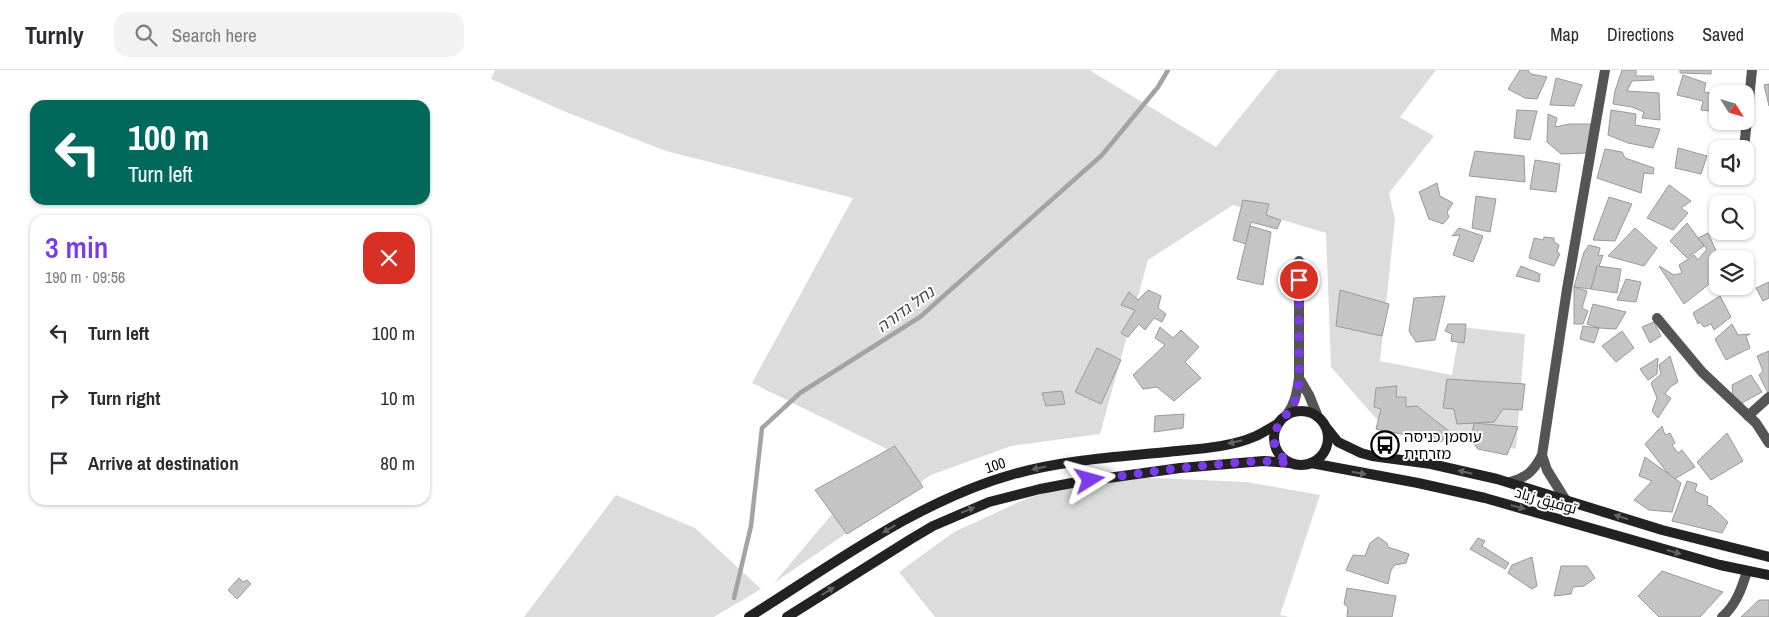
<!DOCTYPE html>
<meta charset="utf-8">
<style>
:root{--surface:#fff;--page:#f2f2f3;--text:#2b2b33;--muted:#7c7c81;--line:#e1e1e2;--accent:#7c3aed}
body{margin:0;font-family:"Archivo Narrow",Cairo,"Noto Sans Hebrew",sans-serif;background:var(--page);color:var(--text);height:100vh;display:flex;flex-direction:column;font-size:19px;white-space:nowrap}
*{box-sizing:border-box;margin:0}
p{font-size:16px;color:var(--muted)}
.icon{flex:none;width:28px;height:28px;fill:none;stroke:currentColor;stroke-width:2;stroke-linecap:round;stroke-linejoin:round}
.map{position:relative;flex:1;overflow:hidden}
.panel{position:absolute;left:30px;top:145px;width:400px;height:290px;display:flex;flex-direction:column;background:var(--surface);border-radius:15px;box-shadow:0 1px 4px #0004}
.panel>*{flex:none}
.guide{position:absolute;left:30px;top:30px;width:400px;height:105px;border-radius:15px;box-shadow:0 1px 4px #0004;background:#00695c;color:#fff;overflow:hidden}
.needle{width:32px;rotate:127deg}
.buttons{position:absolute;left:1709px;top:15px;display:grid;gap:10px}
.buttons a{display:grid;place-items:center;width:45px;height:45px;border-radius:10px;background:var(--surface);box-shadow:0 1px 4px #0004;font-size:25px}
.pin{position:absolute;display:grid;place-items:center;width:42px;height:42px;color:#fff;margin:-21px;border:2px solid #fff;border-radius:50%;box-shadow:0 1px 5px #0007}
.me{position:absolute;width:55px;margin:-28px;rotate:82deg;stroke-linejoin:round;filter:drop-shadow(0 0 4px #0008)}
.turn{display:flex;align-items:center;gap:18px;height:105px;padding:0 15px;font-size:22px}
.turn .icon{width:65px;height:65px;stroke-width:2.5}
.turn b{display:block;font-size:35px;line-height:42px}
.round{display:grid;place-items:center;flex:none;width:52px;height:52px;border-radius:15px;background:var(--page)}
.head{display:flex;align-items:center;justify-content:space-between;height:85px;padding:0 15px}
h1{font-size:30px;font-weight:600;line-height:38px;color:var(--accent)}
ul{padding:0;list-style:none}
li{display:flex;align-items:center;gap:15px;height:65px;padding:0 15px}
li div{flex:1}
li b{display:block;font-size:19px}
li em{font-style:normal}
header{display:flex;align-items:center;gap:30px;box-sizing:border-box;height:70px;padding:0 25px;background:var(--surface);border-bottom:1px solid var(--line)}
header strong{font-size:24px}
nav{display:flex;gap:28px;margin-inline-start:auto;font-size:18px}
.search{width:350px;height:45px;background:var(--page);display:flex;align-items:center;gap:12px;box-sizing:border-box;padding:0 18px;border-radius:15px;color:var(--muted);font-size:19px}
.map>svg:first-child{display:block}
</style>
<header>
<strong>Turnly</strong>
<div class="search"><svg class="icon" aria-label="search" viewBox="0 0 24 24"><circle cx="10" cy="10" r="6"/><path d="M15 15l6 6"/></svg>Search here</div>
<nav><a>Map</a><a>Directions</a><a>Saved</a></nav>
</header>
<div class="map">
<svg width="1769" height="547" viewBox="0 0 1769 547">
<rect width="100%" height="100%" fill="#fff"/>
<g fill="#dcdcdc">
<polygon points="495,0 1091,0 1091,1 1216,77 1278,0 1436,0 1400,47 1434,66 1389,123 1395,149 1380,291 1452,305 1460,257 1525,264 1516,379 1380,353 1331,297 1326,163 1233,135 1148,190 1100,364 1011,376 931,405 774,513 887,379 752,313 853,128 666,81 566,42 491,9"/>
<polygon points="1108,406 1247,412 1320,425 1280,545 1289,547 935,547 899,502 954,462 1028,428"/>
<polygon points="616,425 695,458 761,519 714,547 524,547"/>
</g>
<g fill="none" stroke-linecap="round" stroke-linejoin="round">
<polyline stroke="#a3a3a3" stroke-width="4.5" points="734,528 751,456 762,358 800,323 920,247 1102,85 1158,17 1168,0"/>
</g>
<g fill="#c4c4c4" stroke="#999">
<polygon points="1520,0 1528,0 1531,4 1547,7 1537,29 1525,28 1508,19"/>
<polygon points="1622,0 1636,0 1636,6 1653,6 1654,10 1632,11 1627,21 1659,23 1660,50 1642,48 1644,42 1632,37 1613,34 1615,21"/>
<polygon points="1680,0 1711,0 1711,4 1680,3"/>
<polygon points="1683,5 1706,13 1704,22 1718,24 1718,42 1701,40 1703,31 1677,25"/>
<polygon points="1556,8 1582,15 1574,36 1550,35"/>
<polygon points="1769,14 1769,36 1764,15"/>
<polygon points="1517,40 1537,41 1530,70 1514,68"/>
<polygon points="1611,40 1636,44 1635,55 1660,59 1653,78 1628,73 1608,65"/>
<polygon points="1548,44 1557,48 1555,57 1569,54 1591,54 1587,83 1561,84 1547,72"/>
<polygon points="1678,78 1707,86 1701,104 1675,98"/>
<polygon points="1605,79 1622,82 1625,88 1654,98 1653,104 1644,103 1641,123 1597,108"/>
<polygon points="1475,81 1524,86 1525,112 1469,106"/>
<polygon points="1535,90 1560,94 1556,122 1530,119"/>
<polygon points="1437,113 1440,126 1453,133 1447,142 1449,147 1443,154 1429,149 1419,122"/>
<polygon points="1669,115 1691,131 1681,138 1688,143 1673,160 1647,148"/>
<polygon points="1476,126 1496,129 1490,162 1472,158"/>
<polygon points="1609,127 1632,134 1615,171 1593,170"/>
<polygon points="1243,130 1269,134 1266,145 1281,150 1277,159 1251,152 1246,174 1233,170"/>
<polygon points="1687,153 1704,176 1687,188 1670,171"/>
<polygon points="1250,156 1271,162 1263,215 1237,209"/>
<polygon points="1459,158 1483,166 1473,192 1453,185 1460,165 1452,166"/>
<polygon points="1635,158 1657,178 1644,196 1608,186"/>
<polygon points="1708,163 1720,189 1718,189 1718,207 1684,234 1659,196 1674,205 1682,203 1679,195 1694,185 1698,190 1707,179 1698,168"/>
<polygon points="1544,167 1554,168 1554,172 1559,175 1557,182 1560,184 1554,196 1529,188 1534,168 1543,170"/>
<polygon points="1589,175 1600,178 1598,186 1603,185 1591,219 1574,217 1584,182"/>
<polygon points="1521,196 1540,204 1539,212 1516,206"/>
<polygon points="1597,196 1621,199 1617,223 1591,219"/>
<polygon points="1626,209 1641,212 1636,232 1617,230"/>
<polygon points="1769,212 1769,228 1763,231 1756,218"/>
<polygon points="1574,217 1587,221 1582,238 1588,241 1583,254 1574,254"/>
<polygon points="1148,220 1161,226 1158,238 1166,244 1162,252 1154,248 1145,260 1139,254 1128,267 1121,263 1135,240 1121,235 1129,222 1138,230"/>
<polygon points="1340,220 1389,234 1382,266 1336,256"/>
<polygon points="1445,226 1435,270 1416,272 1409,261 1414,228"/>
<polygon points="1720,226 1731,247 1714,260 1711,254 1704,257 1700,252 1698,254 1693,243"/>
<polygon points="1593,234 1626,242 1616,259 1599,258 1587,254"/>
<polygon points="1654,252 1661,266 1650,273 1642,257"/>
<polygon points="1448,254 1466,254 1464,273 1451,271 1452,264 1445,261"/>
<polygon points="1732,254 1738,265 1750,264 1746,266 1750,278 1726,290 1715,269"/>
<polygon points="1583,256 1599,258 1594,273 1580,269"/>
<polygon points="1160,257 1173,268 1181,260 1199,277 1185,292 1201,308 1174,331 1157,317 1143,319 1133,305 1165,275 1155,268"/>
<polygon points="1622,261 1634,278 1616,292 1602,276"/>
<polygon points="1097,278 1121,290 1101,334 1075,322"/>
<polygon points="1769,281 1769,322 1768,323 1759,305 1763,301 1757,286"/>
<polygon points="1670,286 1678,312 1670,317 1665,324 1671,328 1658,348 1652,341 1657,328 1651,313 1661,304 1659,295"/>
<polygon points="1658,288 1657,304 1648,310 1640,299"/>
<polygon points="1751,305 1762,322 1740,334 1733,328 1732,315"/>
<polygon points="1447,309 1525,314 1522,340 1503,339 1494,352 1457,354 1454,339 1443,338"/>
<polygon points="1397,316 1396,327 1406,327 1406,337 1417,336 1450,362 1441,372 1376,359 1381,339 1374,337 1376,318"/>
<polygon points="1062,321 1065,334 1046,336 1042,323"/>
<polygon points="1184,344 1183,358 1154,362 1155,346"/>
<polygon points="1474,353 1518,357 1507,385 1478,379 1471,370"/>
<polygon points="1662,356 1665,365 1670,363 1675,373 1672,375 1678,383 1682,380 1695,397 1673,410 1645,374"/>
<polygon points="1727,363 1743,391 1711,410 1697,392"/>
<polygon points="895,376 923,417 847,464 815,420"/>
<polygon points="1645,387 1681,413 1672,442 1649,440 1634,430 1652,411 1639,406"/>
<polygon points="1687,411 1697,414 1695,421 1708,427 1707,435 1711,436 1728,452 1722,463 1672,451"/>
<polygon points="1378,467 1387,473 1388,477 1409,484 1406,493 1395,495 1391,500 1388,514 1346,500 1353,485 1365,486 1370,473"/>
<polygon points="1478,468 1485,471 1482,476 1509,493 1505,499 1470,479"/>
<polygon points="1532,487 1537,516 1532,519 1508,503 1512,495"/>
<polygon points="1561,496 1587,496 1595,508 1584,516 1573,517 1571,524 1554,526"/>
<polygon points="1662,501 1723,522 1700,547 1659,547 1638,526"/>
<polygon points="239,508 243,512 247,510 251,514 237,529 228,520"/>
<polygon points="1347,518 1396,526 1392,547 1347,547 1348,537 1344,534"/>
<polygon points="1759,530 1769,530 1769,547 1741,547"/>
</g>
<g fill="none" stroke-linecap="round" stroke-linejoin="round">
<g stroke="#555" stroke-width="10">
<polyline points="1744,79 1752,0"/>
<polyline points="1657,248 1702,302 1756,353 1769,373"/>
<polyline points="1299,308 1309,325 1318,347"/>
<path d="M1286 346C1295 334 1297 323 1299 308V191"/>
<polyline points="1748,346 1769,327"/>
<polyline points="1542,385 1547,400 1565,429"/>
<path d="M1510 412C1527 407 1533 402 1542 385L1567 219 1605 0"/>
<path d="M1722 547C1736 535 1742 518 1747 501"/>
</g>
<g stroke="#222" stroke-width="10">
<circle cx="1301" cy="368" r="27"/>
<polyline points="1326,357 1338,372 1361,383 1372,386 1431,394 1497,409 1662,460 1769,487"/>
<polyline points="1311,393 1418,413 1485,428 1720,495 1769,505"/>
<path d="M749 547C834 494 917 431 1014 404 1064 390 1116 387 1167 382 1196 379 1229 378 1256 366 1264 362 1272 357 1279 353"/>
<polyline points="787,547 911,469 933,456 989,432 1040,419 1072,413 1180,398 1264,391 1290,393"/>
</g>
</g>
<defs><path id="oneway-solid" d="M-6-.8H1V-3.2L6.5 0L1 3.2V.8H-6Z" transform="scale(1.25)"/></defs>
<g fill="#646464">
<use href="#oneway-solid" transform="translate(1235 372) rotate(167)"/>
<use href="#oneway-solid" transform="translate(1039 398) rotate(168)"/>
<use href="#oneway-solid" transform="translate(1465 402) rotate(-167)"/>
<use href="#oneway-solid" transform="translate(1359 403) rotate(10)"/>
<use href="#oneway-solid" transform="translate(1518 437) rotate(16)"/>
<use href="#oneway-solid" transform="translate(968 440) rotate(-22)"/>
<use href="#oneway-solid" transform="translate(1621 447) rotate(-162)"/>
<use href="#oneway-solid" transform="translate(889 459) rotate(149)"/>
<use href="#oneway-solid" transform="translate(1674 482) rotate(16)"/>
<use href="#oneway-solid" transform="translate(828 521) rotate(-32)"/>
</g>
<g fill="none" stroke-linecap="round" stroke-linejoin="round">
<path stroke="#7c3aed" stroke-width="9" stroke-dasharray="0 16.2" d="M1090 410 1180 398 1242 392 1264 391 1290 393C1281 387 1274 380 1274 368 1275 352 1293 342 1297 325 1300 310 1299 295 1299 279 1299 256 1299 233 1299 210"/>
</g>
<defs>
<g id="bus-ring" transform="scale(1.4375)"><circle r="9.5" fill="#fff" stroke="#000" stroke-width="1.5"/><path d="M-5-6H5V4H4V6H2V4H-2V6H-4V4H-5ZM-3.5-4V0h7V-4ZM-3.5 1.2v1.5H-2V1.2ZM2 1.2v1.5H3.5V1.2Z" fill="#000"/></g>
</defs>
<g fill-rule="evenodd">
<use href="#bus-ring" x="1385" y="375"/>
</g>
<g text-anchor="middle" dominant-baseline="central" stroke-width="4" stroke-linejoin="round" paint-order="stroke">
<g font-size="15" fill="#000" stroke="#fff" text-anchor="start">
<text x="1404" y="366">עוסמן כניסה<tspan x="1404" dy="17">מזרחית</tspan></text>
</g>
<g font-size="15" fill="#000" stroke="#fff">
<text transform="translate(995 395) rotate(-18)">100</text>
<text transform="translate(1546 430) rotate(16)">توفيق زياد</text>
</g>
<g font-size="16" font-style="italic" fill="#444" stroke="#fff">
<text transform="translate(905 239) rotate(-36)">נחל גדורה</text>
</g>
</g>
</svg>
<div class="buttons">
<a><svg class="needle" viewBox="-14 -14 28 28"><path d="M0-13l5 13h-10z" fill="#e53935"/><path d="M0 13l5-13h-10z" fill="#7c7c81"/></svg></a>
<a><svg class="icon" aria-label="sound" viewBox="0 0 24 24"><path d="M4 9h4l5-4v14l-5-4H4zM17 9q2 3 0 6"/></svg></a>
<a><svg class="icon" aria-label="search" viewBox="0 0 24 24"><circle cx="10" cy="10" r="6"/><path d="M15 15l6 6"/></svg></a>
<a><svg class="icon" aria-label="layers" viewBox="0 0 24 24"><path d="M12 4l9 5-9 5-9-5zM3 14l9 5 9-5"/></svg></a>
</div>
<div class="pin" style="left:1299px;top:210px;background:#d93025"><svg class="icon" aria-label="arrive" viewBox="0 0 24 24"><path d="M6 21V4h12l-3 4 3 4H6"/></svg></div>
<svg class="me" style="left:1090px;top:410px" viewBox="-20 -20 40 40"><path d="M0-17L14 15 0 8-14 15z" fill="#7c3aed" stroke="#fff" stroke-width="4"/></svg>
<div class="guide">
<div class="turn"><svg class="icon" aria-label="left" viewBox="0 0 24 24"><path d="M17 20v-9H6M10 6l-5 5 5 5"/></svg><div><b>100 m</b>Turn left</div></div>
</div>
<section class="panel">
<div class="head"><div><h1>3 min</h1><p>190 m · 09:56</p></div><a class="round" style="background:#d93025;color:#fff"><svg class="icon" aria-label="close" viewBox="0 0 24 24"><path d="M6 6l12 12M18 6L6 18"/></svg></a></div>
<ul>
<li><svg class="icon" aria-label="left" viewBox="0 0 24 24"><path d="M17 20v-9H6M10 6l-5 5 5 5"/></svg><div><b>Turn left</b></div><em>100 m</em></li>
<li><svg class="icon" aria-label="right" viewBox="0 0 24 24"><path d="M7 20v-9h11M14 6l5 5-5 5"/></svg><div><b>Turn right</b></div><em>10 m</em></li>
<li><svg class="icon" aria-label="arrive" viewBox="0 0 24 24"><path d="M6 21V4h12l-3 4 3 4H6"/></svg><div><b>Arrive at destination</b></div><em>80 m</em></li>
</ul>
</section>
</div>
